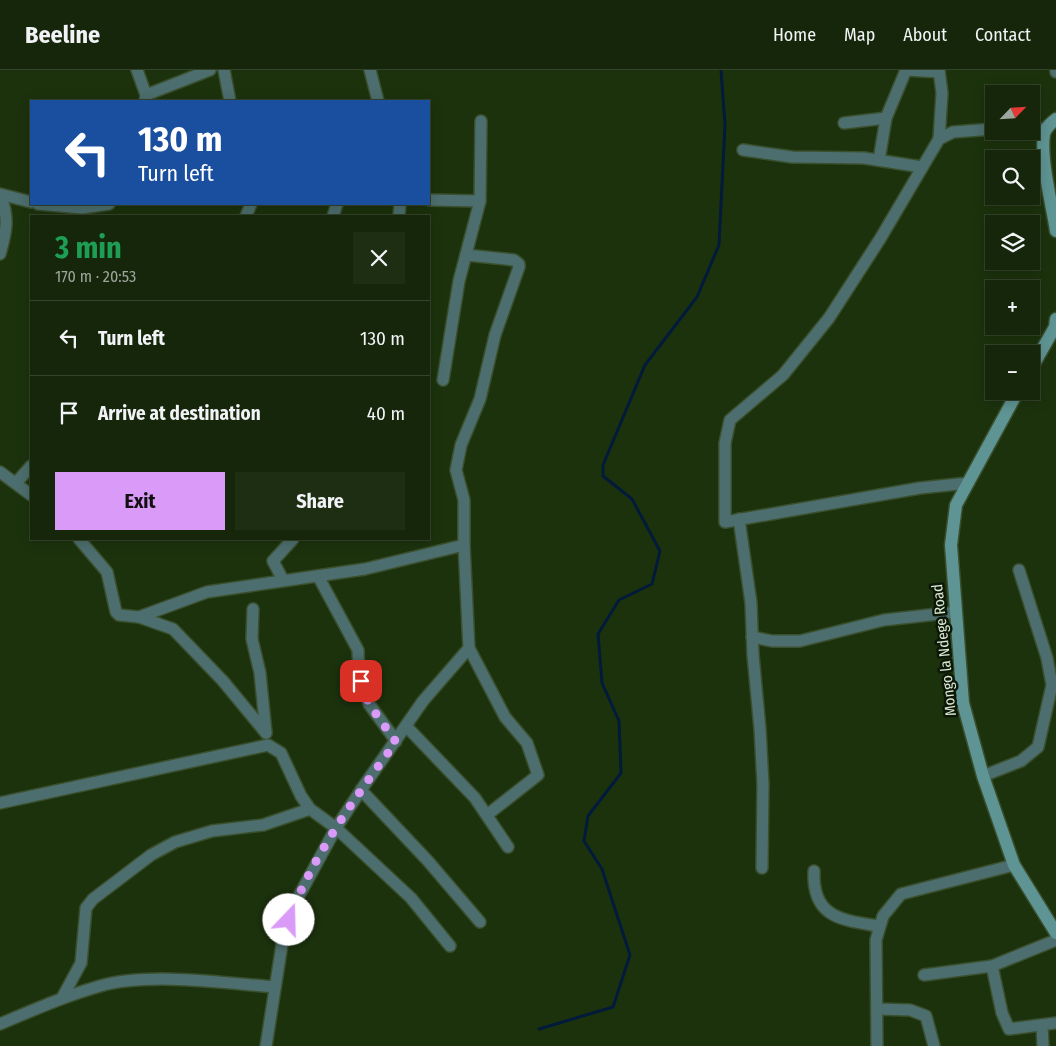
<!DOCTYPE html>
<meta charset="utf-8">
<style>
:root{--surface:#15260a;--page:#1e2e13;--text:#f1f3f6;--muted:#9da59c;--line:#34432b;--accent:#da9af7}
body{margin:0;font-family:"Fira Sans Condensed",sans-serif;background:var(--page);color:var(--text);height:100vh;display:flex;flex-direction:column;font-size:19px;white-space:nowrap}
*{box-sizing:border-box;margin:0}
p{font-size:16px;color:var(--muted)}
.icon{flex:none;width:28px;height:28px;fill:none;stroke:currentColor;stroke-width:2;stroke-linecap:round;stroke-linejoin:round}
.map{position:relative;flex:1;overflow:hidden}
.panel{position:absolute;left:30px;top:145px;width:400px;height:325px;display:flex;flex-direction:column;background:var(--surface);border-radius:0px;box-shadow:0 2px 12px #0003,0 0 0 1px var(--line)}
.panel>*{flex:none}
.banner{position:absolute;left:30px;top:30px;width:400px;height:105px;border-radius:0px;box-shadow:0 2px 12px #0003,0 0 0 1px var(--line);background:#1a4fa0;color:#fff;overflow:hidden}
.needle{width:32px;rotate:65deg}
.controls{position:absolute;left:985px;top:15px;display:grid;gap:10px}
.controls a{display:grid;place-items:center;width:55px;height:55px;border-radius:0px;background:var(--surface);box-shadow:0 2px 12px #0003,0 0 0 1px var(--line);font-size:25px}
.pin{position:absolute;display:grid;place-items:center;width:42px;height:42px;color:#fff;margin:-21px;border-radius:10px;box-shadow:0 2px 8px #0006}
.me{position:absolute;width:55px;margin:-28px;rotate:21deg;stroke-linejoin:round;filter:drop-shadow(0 0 4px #0008)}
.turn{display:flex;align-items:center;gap:18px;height:105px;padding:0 25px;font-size:22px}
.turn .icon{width:65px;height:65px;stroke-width:2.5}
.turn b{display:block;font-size:35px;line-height:42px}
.round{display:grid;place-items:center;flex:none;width:52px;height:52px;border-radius:0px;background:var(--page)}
.head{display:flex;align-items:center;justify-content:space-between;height:85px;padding:0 25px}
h1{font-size:30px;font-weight:700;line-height:38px;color:#1e9e55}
.action{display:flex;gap:10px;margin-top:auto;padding:10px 25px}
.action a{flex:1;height:58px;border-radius:0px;background:var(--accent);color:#111;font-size:20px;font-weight:700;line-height:58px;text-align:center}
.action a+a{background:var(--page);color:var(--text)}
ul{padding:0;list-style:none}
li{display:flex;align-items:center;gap:15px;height:75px;padding:0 25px;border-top:1px solid var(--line)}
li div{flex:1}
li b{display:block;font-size:19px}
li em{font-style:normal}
header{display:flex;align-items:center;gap:30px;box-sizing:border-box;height:70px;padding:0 25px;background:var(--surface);border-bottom:1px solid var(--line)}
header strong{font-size:24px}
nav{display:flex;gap:28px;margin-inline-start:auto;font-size:18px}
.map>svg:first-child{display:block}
</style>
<header>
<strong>Beeline</strong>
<nav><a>Home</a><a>Map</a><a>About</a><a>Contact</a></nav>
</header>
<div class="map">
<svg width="1056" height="976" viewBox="0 0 1056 976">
<rect width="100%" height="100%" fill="#1c320d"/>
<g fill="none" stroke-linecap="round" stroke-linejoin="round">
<polyline stroke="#021b3a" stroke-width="3" points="539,959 613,937 630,885 602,799 584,771 588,746 621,703 619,651 602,613 598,564 619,530 652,514 660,481 632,429 603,406 603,395 645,295 697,227 719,175 725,55 721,0"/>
<g stroke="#3a4f2d" stroke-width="14">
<g id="street">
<polyline points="137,0 146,25 145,31"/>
<polyline points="224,0 230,31"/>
<polyline points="370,0 378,31"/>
<polyline points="906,0 939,2"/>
<polyline points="1056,0 1056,2"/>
<polyline points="146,25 210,0"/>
<polyline points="844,53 886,48"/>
<polyline points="1031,58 1046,59"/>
<polyline points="939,69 942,23 939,0"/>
<polyline points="743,80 792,87 864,88 922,97"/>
<polyline points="879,90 886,48 906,0"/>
<polyline points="0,124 31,132"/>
<path d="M0 125C10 147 6 163 0 184"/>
<polyline points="429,130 480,131"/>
<polyline points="38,134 82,138 109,134"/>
<polyline points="246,146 251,134"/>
<polyline points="333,146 337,134"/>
<polyline points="399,146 400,134"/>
<polyline points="443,310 459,211 480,131 481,51"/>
<polyline points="0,402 31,425"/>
<polyline points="16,413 31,396"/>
<polyline points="968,413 920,418 725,452 725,373 730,350 783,305 829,248 880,169 939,69 953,62 994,59"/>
<polyline points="739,449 751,533 753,585 760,659 763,714 762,798"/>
<polyline points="79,469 107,502 116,542 119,545 139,547 173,559 223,611 266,663"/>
<polyline points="318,506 358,580 359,604 369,634 396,671"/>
<polyline points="283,510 273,491 293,469"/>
<polyline points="253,539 252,569 260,603 266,663"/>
<polyline points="139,547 207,522 365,499 464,475"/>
<polyline points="752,567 772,571 800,571 884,550 956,542"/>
<polyline points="469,578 505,647 527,673 538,705 487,745"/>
<polyline points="406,656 475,728 508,777"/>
<polyline points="983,706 1021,691 1038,677 1052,615 1047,588 1019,500"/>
<polyline points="361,720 428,791 480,852"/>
<polyline points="0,733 268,675 281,683 301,726 310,739 336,758 411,828 450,876"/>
<path d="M814 801C812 848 842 850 878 856"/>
<polyline points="992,896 1002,943 1009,959 1056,953"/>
<polyline points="924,905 992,896 1056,870"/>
<polyline points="62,928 81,893 86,838 93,829 151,785 175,772 212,761 263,755 310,739"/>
<polyline points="877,939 910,940 926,946 934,976"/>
<path d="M0 954C33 940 65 926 100 916 150 902 224 913 275 917"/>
<polyline points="1042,955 1043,976"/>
<polyline points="266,976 283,868 295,833 336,758 361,720 423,631 469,578 464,475 464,430 456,400 461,375 480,329 495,265 519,197 519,194 514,190 466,185"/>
<polyline points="877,976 876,870 883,846 901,824 1014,795"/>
</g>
</g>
<g stroke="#3a4f2d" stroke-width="15">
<g id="secondary">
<path d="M1056 49C1051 53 1046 57 1044 64 1040 88 1052 135 1056 161"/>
<polyline points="1031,299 1055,257 1056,249"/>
<polyline points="1018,321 956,435 951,475 963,633 983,706 1014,795 1056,863"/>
</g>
</g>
<use href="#street" stroke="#4d6e6e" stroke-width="11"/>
<use href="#secondary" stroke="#5e9493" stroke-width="12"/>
</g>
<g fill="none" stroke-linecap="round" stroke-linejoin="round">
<path stroke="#da9af7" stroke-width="9" stroke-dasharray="0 16.2" d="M289 850C311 788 357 725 396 672L369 634 361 611"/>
</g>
<g text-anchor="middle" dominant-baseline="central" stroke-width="5" stroke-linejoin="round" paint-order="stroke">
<g font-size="15" fill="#dae9d3" stroke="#0d1707">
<text transform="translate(944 580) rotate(-96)">Mongo la Ndege Road</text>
</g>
</g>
</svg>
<div class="controls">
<a><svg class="needle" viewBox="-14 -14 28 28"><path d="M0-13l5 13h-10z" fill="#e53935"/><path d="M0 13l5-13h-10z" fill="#9da59c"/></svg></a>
<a><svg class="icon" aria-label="search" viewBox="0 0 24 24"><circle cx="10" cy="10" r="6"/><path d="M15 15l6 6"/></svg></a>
<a><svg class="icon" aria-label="layers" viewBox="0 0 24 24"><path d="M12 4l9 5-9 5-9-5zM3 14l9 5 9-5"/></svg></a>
<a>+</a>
<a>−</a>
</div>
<div class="pin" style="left:361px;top:611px;background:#d93025"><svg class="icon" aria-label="arrive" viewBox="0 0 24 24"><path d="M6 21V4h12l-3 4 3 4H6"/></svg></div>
<svg class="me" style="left:289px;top:850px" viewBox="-20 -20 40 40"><circle r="19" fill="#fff"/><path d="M0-13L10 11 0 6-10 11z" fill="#da9af7"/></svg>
<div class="banner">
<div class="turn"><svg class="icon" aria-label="left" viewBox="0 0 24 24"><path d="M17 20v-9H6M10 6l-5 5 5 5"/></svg><div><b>130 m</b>Turn left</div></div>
</div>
<section class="panel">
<div class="head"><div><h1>3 min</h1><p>170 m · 20:53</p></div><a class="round"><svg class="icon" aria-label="close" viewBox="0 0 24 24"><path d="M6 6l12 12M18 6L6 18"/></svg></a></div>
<ul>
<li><svg class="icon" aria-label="left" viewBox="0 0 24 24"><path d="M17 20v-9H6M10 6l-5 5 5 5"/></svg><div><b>Turn left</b></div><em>130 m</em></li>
<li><svg class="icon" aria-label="arrive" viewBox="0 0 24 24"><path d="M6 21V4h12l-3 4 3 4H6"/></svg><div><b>Arrive at destination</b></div><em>40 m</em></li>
</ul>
<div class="action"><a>Exit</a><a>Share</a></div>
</section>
</div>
